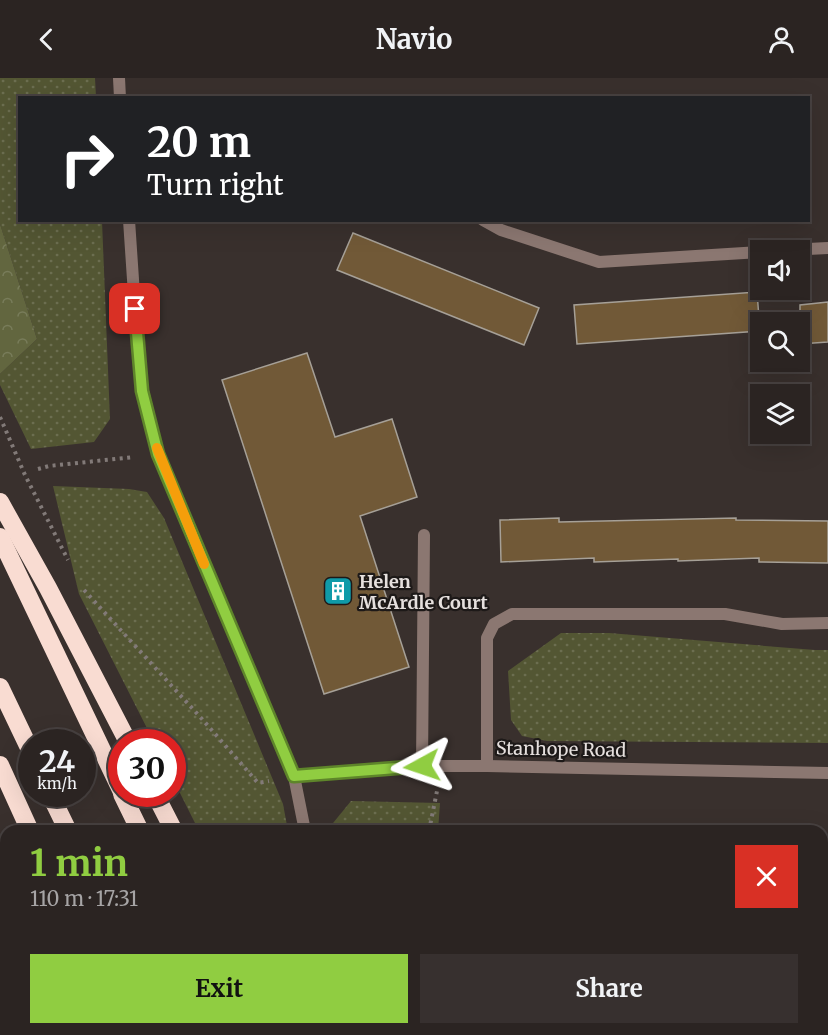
<!DOCTYPE html>
<meta charset="utf-8">
<style>
:root{--surface:#2b2422;--page:#37302f;--text:#f1f3f6;--muted:#a6a4a5;--line:#474140;--accent:#90cd41}
body{margin:0;font-family:Merriweather,serif;background:var(--page);color:var(--text);height:100vh;display:flex;flex-direction:column;font-size:22px;white-space:nowrap}
*{box-sizing:border-box;margin:0}
p{font-size:20px;color:var(--muted)}
.icon{flex:none;width:33px;height:33px;fill:none;stroke:currentColor;stroke-width:2;stroke-linecap:round;stroke-linejoin:round}
.map{position:relative;flex:1;overflow:hidden}
.sheet{position:absolute;left:0px;top:747px;width:828px;height:210px;display:flex;flex-direction:column;background:var(--surface);border-radius:18px 18px 0 0;box-shadow:0 6px 24px #0002,0 0 0 2px var(--line)}
.sheet>*{flex:none}
.top-card{position:absolute;left:18px;top:18px;width:792px;height:126px;border-radius:0px;box-shadow:0 6px 24px #0002,0 0 0 2px var(--line);background:#202124;color:#fff;overflow:hidden}
.buttons{position:absolute;left:750px;top:162px;display:grid;gap:12px}
.buttons a{display:grid;place-items:center;width:60px;height:60px;border-radius:0px;background:var(--surface);box-shadow:0 6px 24px #0002,0 0 0 2px var(--line);font-size:30px}
.speed{position:absolute;left:18px;top:651px;display:flex;gap:12px;font-size:30px;font-weight:700;text-align:center}
.speed>*{display:grid;place-content:center;width:78px;height:78px;border-radius:50%;background:var(--surface);box-shadow:0 6px 24px #0002,0 0 0 2px var(--line);line-height:1}
.speed small{font-size:15px;font-weight:400}
.speed .limit{border:9px solid #d22;background:#fff;color:#111}
.pin{position:absolute;display:grid;place-items:center;width:51px;height:51px;color:#fff;margin:-26px;border-radius:12px;box-shadow:0 3px 9px #0006}
.me{position:absolute;width:66px;margin:-33px;rotate:265deg;stroke-linejoin:round;filter:drop-shadow(0 0 4px #0008)}
.turn{display:flex;align-items:center;gap:21px;height:126px;padding:0 30px;font-size:27px}
.turn .icon{width:78px;height:78px;stroke-width:2.5}
.turn b{display:block;font-size:42px;line-height:51px}
.round{display:grid;place-items:center;flex:none;width:63px;height:63px;border-radius:0px;background:var(--page)}
.overview{display:flex;align-items:center;justify-content:space-between;height:102px;padding:0 30px}
h1{font-size:36px;font-weight:700;line-height:45px;color:var(--accent)}
.action{display:flex;gap:12px;margin-top:auto;padding:12px 30px}
.action a{flex:1;height:69px;border-radius:0px;background:var(--accent);color:#111;font-size:24px;font-weight:700;line-height:69px;text-align:center}
.action a+a{background:var(--page);color:var(--text)}
header{display:flex;justify-content:space-between;align-items:center;height:78px;padding:0 30px;background:var(--surface);font-size:27px;font-weight:700}
.map>svg:first-child{display:block}
</style>
<header><svg class="icon" aria-label="back" viewBox="0 0 24 24"><path d="M15 5l-7 7 7 7"/></svg>Navio<svg class="icon" aria-label="person" viewBox="0 0 24 24"><circle cx="12" cy="8" r="4"/><path d="M4 21q1-7 8-7t8 7"/></svg></header>
<div class="map">
<svg width="828" height="957" viewBox="0 0 828 957">
<defs>
<pattern id="grass-dots" width="8" height="8" patternUnits="userSpaceOnUse" patternTransform="scale(1.5)"><rect width="8" height="8" fill="#535633"/><path d="M2 2h.1M6 6h.1" fill="none" stroke="#6c6e50" stroke-width="1.8" stroke-linecap="round"/></pattern>
<pattern id="forest-crowns" width="20" height="18" patternUnits="userSpaceOnUse" patternTransform="scale(1.5)"><rect width="20" height="18" fill="#62663f"/><path d="M2 6a3 3 0 1 1 6 0M12 15a3 3 0 1 1 6 0" fill="none" stroke="#787c5a"/></pattern>
</defs>
<rect width="100%" height="100%" fill="#39302d"/>
<g fill="url(#grass-dots)">
<polygon points="0,0 95,0 96,19 20,20 20,142 102,143 110,341 94,364 31,371 0,307 0,296 37,261 0,146"/>
<polygon points="53,408 129,411 147,414 164,440 283,726 288,753 199,753 173,701 172,664 154,664 79,516"/>
<polygon points="561,555 609,555 815,572 828,572 828,665 547,663 522,658 511,642 508,593"/>
<polygon points="351,723 440,725 438,753 330,753 329,750"/>
<polygon points="369,951 426,951 426,957 371,957"/>
</g>
<polygon fill="url(#forest-crowns)" points="0,146 37,261 0,296"/>
<g fill="#715937" stroke="#a6a097" stroke-width="1.5">
<polygon points="353,155 539,230 524,267 337,192"/>
<polygon points="757,214 760,253 577,266 574,227"/>
<polygon points="828,224 828,264 800,266 800,227"/>
<polygon points="307,275 335,359 392,341 417,419 360,438 409,589 324,616 222,302"/>
<polygon points="559,440 559,444 736,440 736,442 828,443 828,485 759,484 759,480 678,483 678,481 594,484 594,480 501,484 500,442"/>
</g>
<g fill="none" stroke-linecap="round" stroke-linejoin="round">
<g stroke="#827a78" stroke-width="4" stroke-dasharray="3 4.5" stroke-linecap="butt">
<polyline points="0,339 25,397 68,482"/>
<polyline points="38,391 49,388 134,379"/>
<polyline points="84,512 202,641 258,705 269,703"/>
<polyline points="429,753 437,713"/>
<polyline points="0,777 6,791"/>
<polyline points="76,951 78,957"/>
</g>
<polyline stroke="#8b7771" stroke-width="12" points="422,688 424,457"/>
<g stroke="#8b7771" stroke-width="12">
<polyline points="119,0 120,20"/>
<polyline points="129,142 138,276 143,313 158,376 294,698 305,753"/>
<polyline points="483,142 501,152 599,184 760,174"/>
<polyline points="788,172 828,170"/>
<polyline points="487,688 487,560 494,546 512,536 725,536 782,546 828,545"/>
<polyline points="294,698 422,688 487,688 828,695"/>
<polyline points="346,951 347,957"/>
</g>
<g stroke="#f9dcd2" stroke-width="18">
<polyline points="0,424 48,510 128,664"/>
<polyline points="0,459 122,714"/>
<polyline points="0,609 32,676"/>
<polyline points="0,687 30,753"/>
<polyline points="50,716 68,753"/>
<polyline points="122,716 140,753"/>
<polyline points="155,716 174,753"/>
<polyline points="119,951 122,957"/>
<polyline points="162,951 165,957"/>
<polyline points="233,951 236,957"/>
<polyline points="276,951 279,957"/>
</g>
</g>
<g fill="none" stroke-linecap="round" stroke-linejoin="round">
<g stroke="#5e852a" stroke-width="15">
<polyline id="route" points="135,231 142,313 158,376 294,698 422,688"/>
</g>
<use href="#route" stroke="#90cd41" stroke-width="10"/>
<polyline stroke="#f59e0b" stroke-width="10" points="157,370 204,486"/>
</g>
<defs>
<g id="building-square" transform="scale(1.5)"><rect x="-9" y="-9" width="18" height="18" rx="4" fill="#0f9aa8" stroke="#1d1918"/><path d="M-4-6H4V6H1V3H-1V6H-4ZM-2.5-4.3h1.7v1.8h-1.7ZM.8-4.3h1.7v1.8H.8ZM-2.5-1h1.7V.8h-1.7ZM.8-1h1.7V.8H.8Z" fill="#fff"/></g>
</defs>
<g fill-rule="evenodd">
<use href="#building-square" x="338" y="513"/>
</g>
<g text-anchor="middle" dominant-baseline="central" stroke-width="4.5" stroke-linejoin="round" paint-order="stroke">
<g font-size="18" font-weight="bold" fill="#e6e0de" stroke="#1d1918" text-anchor="start">
<text x="359" y="503">Helen<tspan x="359" dy="21">McArdle Court</tspan></text>
</g>
<g font-size="18" fill="#e6e0de" stroke="#1d1918">
<text transform="translate(561 671) rotate(1)">Stanhope Road</text>
</g>
</g>
</svg>
<div class="buttons">
<a><svg class="icon" aria-label="sound" viewBox="0 0 24 24"><path d="M4 9h4l5-4v14l-5-4H4zM17 9q2 3 0 6"/></svg></a>
<a><svg class="icon" aria-label="search" viewBox="0 0 24 24"><circle cx="10" cy="10" r="6"/><path d="M15 15l6 6"/></svg></a>
<a><svg class="icon" aria-label="layers" viewBox="0 0 24 24"><path d="M12 4l9 5-9 5-9-5zM3 14l9 5 9-5"/></svg></a>
</div>
<div class="speed"><div>24<small>km/h</small></div><div class="limit">30</div></div>
<div class="pin" style="left:135px;top:231px;background:#d93025"><svg class="icon" aria-label="arrive" viewBox="0 0 24 24"><path d="M6 21V4h12l-3 4 3 4H6"/></svg></div>
<svg class="me" style="left:422px;top:688px" viewBox="-20 -20 40 40"><path d="M0-17L14 15 0 8-14 15z" fill="#90cd41" stroke="#fff" stroke-width="4"/></svg>
<div class="top-card">
<div class="turn"><svg class="icon" aria-label="right" viewBox="0 0 24 24"><path d="M7 20v-9h11M14 6l5 5-5 5"/></svg><div><b>20 m</b>Turn right</div></div>
</div>
<section class="sheet">
<div class="overview"><div><h1>1 min</h1><p>110 m · 17:31</p></div><a class="round" style="background:#d93025;color:#fff"><svg class="icon" aria-label="close" viewBox="0 0 24 24"><path d="M6 6l12 12M18 6L6 18"/></svg></a></div>
<div class="action"><a>Exit</a><a>Share</a></div>
</section>
</div>
